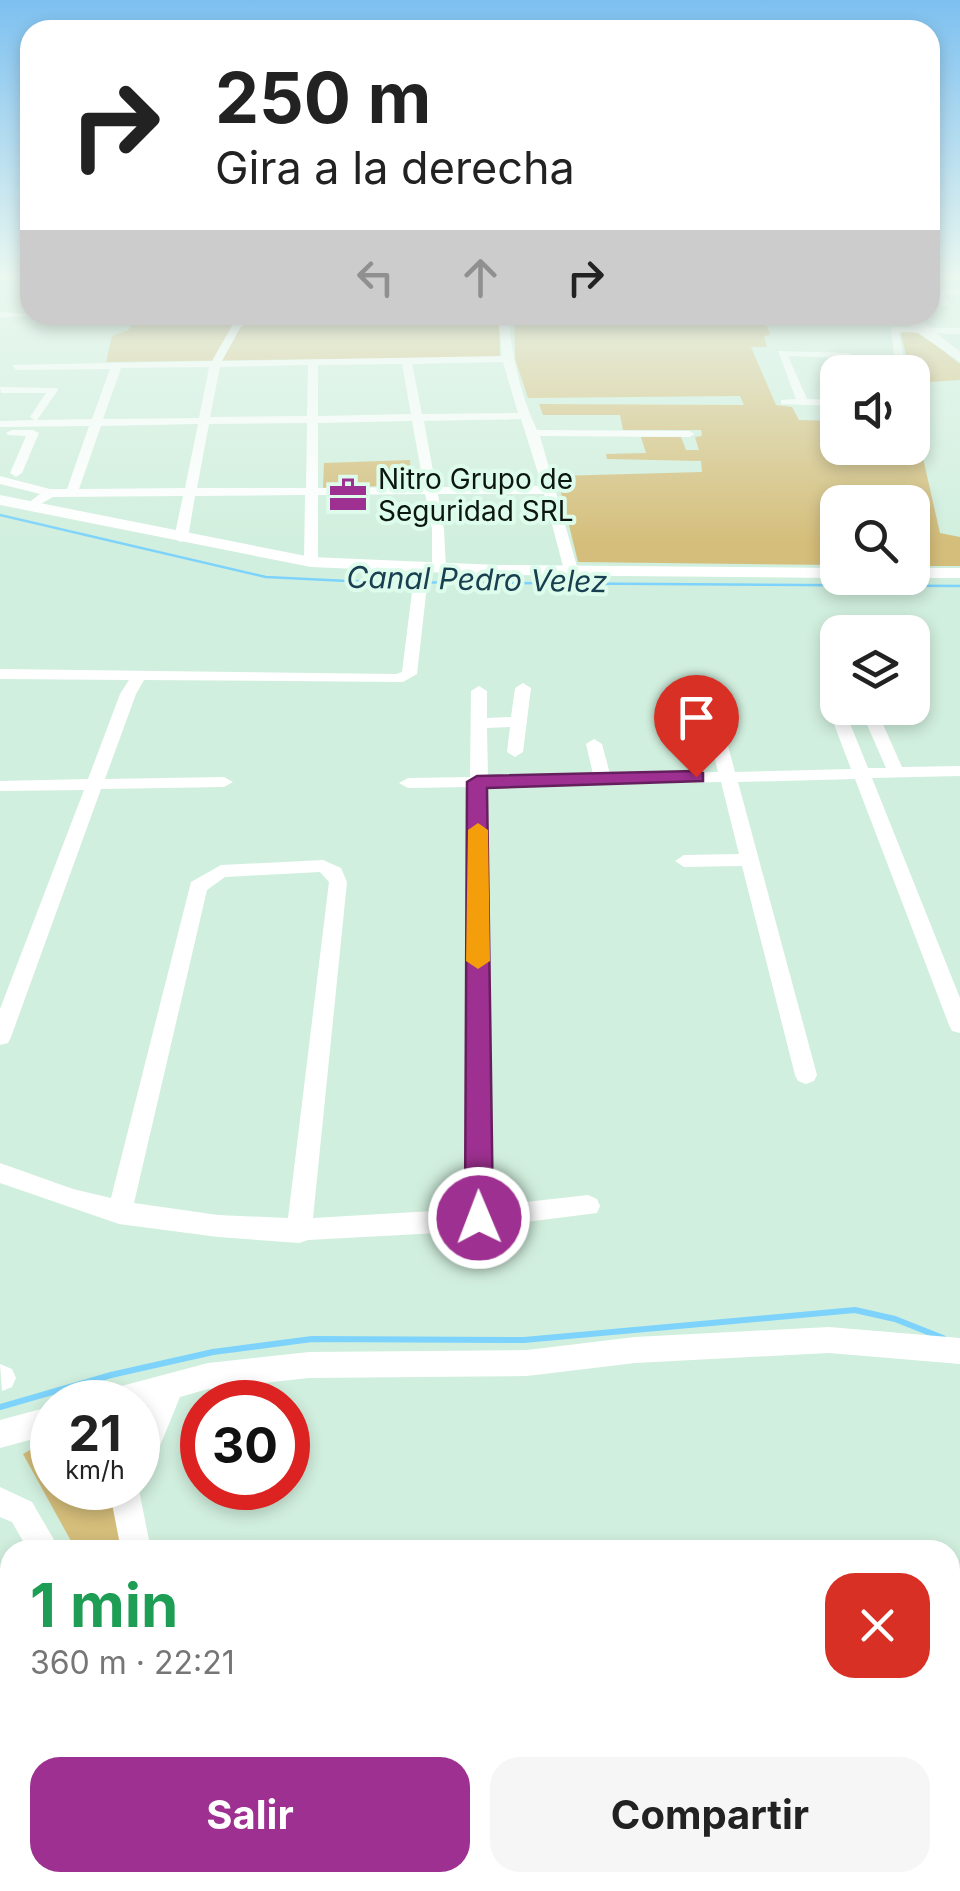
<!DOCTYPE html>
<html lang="es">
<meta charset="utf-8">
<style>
:root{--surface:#fff;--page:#f6f6f6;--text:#222;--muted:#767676;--accent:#9d3090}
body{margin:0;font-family:Inter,sans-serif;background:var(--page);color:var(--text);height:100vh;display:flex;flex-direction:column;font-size:38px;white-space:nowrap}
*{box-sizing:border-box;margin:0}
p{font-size:32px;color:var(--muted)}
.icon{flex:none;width:55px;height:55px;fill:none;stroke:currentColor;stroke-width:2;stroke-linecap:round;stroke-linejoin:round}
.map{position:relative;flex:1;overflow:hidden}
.panel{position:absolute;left:0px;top:1540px;width:960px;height:352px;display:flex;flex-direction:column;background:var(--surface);border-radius:30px 30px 0 0;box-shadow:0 5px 15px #0003}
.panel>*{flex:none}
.banner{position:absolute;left:20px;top:20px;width:920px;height:305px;border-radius:30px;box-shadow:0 5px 15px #0003;background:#fff;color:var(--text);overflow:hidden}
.controls{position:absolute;left:820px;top:355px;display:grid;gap:20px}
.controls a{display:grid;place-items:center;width:110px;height:110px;border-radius:20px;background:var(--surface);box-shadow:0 5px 15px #0003;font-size:50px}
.speed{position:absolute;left:30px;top:1380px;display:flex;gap:20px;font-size:50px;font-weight:700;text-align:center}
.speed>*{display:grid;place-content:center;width:130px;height:130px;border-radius:50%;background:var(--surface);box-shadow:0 5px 15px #0003;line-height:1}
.speed small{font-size:25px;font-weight:400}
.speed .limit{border:15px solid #d22;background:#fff;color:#111}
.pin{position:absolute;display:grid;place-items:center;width:85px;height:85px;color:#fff;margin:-102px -42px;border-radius:50% 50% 50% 0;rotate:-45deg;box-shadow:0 0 10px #0007}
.pin .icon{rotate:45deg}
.me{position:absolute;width:110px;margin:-55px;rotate:359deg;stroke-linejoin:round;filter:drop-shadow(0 0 8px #0008)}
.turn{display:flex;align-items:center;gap:35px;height:210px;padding:0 30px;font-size:45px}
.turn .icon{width:130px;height:130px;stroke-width:2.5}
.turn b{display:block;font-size:70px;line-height:85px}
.lanes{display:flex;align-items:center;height:95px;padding:0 30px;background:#0003;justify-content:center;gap:50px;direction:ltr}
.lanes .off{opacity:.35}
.round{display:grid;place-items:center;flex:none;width:105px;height:105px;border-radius:30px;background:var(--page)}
.summary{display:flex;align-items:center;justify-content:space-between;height:170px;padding:0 30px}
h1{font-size:60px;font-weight:700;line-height:75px;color:#1e9e55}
.button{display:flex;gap:20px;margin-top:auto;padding:20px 30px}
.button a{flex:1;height:115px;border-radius:30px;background:var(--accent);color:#fff;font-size:40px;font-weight:700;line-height:115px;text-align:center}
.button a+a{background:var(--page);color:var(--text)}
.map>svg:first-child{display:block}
</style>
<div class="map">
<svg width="960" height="1891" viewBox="0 0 960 1891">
<rect width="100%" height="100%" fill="#d1efde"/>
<g fill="#d5be7b">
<polygon points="138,315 499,316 500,357 106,362 112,336 128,330"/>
<polygon points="514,316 722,316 767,326 770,335 764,336 767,347 751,347 776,405 792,407 799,420 837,421 838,448 912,448 913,414 940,533 960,537 960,566 913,566 912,502 838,502 837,565 578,562 557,476 702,472 701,461 607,459 606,454 646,453 641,437 681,437 686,450 699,450 695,437 702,436 701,430 623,430 620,415 543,415 539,404 744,405 740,396 528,398 515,359"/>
<polygon points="905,330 922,334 960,364 960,380 913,383 901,334"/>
<polygon points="410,460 412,485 323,488 324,463"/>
<polygon points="52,1437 52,1488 120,1488 134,1550 76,1550 23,1454"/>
</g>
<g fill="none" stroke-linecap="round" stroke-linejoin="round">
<polyline stroke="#7dd3fb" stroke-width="2.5" points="0,515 266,577 368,582 960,586"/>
<polyline stroke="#7dd3fb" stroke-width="6" points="0,1407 111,1375 213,1352 312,1339 524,1340 855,1310 895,1319 943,1338"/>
<g fill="#fff" fill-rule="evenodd">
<polygon points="935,289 960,289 960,295 944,294 949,304 944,307 939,304"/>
<polygon points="0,312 35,315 0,318"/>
<path d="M245 315H256L240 328 222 361 502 356 498 315H508C512 357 520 394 537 430L689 431 695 434 689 437 540 436 578 570 571 574 564 570 544 494H438L444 529 446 569 439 573 432 569V529L425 494 318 495V562L311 566 304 562 305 495 195 496 188 538 181 542 174 538 183 496 53 497 30 510 24 506 40 494 0 484V476L50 489H67L89 426 0 427V421L35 420 30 417 46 393H1L0 387 57 388 58 390 37 420 92 419 110 369 16 370 12 365 212 361 233 324ZM503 362 518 413 422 414 412 364ZM402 364 411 414 318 416V365ZM308 365 307 416 210 417 220 367ZM209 367 199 418 103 419 121 368ZM521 419 542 486 436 487 424 421ZM412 421 424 487 318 488V423ZM307 423 306 488H197L209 424ZM198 424 185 488 79 489 101 426Z"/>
<polygon points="891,327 960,328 960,334 899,332 906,372 896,372"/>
<polygon points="778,351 848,353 857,359 858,372 848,372 847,360 842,358 788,356 807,399 838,400 838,406 781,404 781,400 796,399"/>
<polygon points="12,430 33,430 39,433 22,473 16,477 10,473 26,436 8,435 6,433"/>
<polygon points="422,564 429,568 417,674 403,682 144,680 136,694 105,779 224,777 233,782 224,787 101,789 11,1037 8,1043 0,1045 0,1009 84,790 0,791 0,781 88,779 120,694 129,680 0,679 0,669 396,674 402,672 415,568"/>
<path d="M523 683 531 688 523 752 515 757 507 752 510 727 487 728 488 776 593 774 586 744 594 739 602 744 610 774 718 772 705 720 713 715 721 720 735 772 851 769 829 711 837 706 845 711 868 768H886L861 711 864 708H875L877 711 902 767 960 766V776L872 778 960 998V1033L952 1031 949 1025 855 779 738 782 817 1075 814 1081 806 1084 798 1081 795 1075 742 866 684 867 675 861 684 855 739 854 721 782 488 787 491 1206 588 1195 597 1199 600 1206 597 1213 438 1233 308 1240 299 1243 218 1237 119 1224 0 1183V1163L73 1189 111 1198 191 882 221 865 323 860 341 868 347 882 313 1218 467 1209 470 787 408 788 399 783 408 778 470 777 471 691 479 686 487 691V718L511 717 515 688ZM320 872 329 882 288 1218 218 1215 134 1203 207 890 225 877Z"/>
<polygon points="829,1327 960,1338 960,1364 829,1353 635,1363 527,1376 309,1378 208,1389 180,1397 148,1475 138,1479 138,1432 148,1406 138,1409 138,1402 100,1402 104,1392 114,1388 208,1363 309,1352 527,1350 635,1337"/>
<polygon points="0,1364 12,1369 16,1378 12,1387 2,1391"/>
<polygon points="52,1406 52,1434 0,1448 0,1420"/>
<polygon points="138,1485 151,1550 121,1550 109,1488"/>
<polygon points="0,1487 32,1502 60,1550 28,1550 12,1522 0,1517"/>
<polygon points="950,1631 960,1635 960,1703 950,1699"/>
<polygon points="10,1684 10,1716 0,1719 0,1687"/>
<polygon points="98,1882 134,1882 135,1891 99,1891"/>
<polygon points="195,1882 231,1882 232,1891 196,1891"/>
<rect x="454" y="1882" width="36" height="9"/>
<polygon points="722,1882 758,1882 760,1891 724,1891"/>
</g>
<g fill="#fff" fill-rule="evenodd">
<polygon points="902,315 914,315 960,352 960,362 915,331"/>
<polygon points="0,495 311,557 498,565 838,568 841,578 498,575 311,567 0,505"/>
<rect x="912" y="568" width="48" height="10"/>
</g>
</g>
<linearGradient id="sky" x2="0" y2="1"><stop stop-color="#7dc0f0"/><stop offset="0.51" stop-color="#eaf8f0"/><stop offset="1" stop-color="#eaf8f0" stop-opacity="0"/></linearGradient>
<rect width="960" height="543" fill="url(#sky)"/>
<polygon fill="#9d3090" stroke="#661f5e" stroke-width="2.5" points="696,771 703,773 703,781 487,788 493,1218 489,1227 479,1231 469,1227 465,1218 467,782 477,776"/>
<polygon fill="#f59e0b" points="478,823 488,830 490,961 478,969 466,961 468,830"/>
<defs>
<g id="office-bare" transform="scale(3)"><path d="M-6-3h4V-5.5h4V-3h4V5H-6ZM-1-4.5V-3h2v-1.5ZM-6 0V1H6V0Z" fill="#9d3090" stroke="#defceb" stroke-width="2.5" paint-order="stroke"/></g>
</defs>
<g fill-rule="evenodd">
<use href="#office-bare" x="348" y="495"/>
</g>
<g text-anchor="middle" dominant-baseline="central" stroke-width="8" stroke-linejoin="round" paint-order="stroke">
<g font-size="28" fill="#0c1711" stroke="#defceb" text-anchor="start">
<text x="378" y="479">Nitro Grupo de<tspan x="378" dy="32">Seguridad SRL</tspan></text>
</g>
<g font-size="30" font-style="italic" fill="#194051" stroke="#defceb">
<text transform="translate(477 579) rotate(1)">Canal Pedro Velez</text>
</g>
</g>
</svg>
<div class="controls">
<a><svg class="icon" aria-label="sound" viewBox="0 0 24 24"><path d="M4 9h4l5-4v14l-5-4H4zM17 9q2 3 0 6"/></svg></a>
<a><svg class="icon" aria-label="search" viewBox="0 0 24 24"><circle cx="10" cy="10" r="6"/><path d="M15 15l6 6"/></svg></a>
<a><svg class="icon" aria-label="layers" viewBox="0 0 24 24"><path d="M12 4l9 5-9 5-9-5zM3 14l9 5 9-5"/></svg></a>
</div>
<div class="speed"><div>21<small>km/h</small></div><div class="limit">30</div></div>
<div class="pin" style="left:696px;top:777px;background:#d93025"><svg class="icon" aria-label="arrive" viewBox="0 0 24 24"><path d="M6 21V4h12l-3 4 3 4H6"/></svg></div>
<svg class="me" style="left:479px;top:1218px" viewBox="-20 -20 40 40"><circle r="17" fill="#9d3090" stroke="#fff" stroke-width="3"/><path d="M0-11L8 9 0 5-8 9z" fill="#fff"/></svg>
<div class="banner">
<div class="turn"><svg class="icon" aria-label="right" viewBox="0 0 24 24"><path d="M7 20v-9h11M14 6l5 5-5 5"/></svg><div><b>250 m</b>Gira a la derecha</div></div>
<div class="lanes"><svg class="icon off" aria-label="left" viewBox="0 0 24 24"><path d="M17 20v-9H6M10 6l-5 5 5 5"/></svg><svg class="icon off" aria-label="ahead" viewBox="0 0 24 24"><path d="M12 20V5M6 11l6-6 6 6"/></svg><svg class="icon" aria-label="right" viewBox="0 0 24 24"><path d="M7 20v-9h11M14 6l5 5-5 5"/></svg></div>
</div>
<section class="panel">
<div class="summary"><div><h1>1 min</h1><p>360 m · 22:21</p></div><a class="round" style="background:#d93025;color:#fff"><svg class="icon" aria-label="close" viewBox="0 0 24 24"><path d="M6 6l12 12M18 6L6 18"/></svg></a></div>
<div class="button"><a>Salir</a><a>Compartir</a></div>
</section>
</div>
